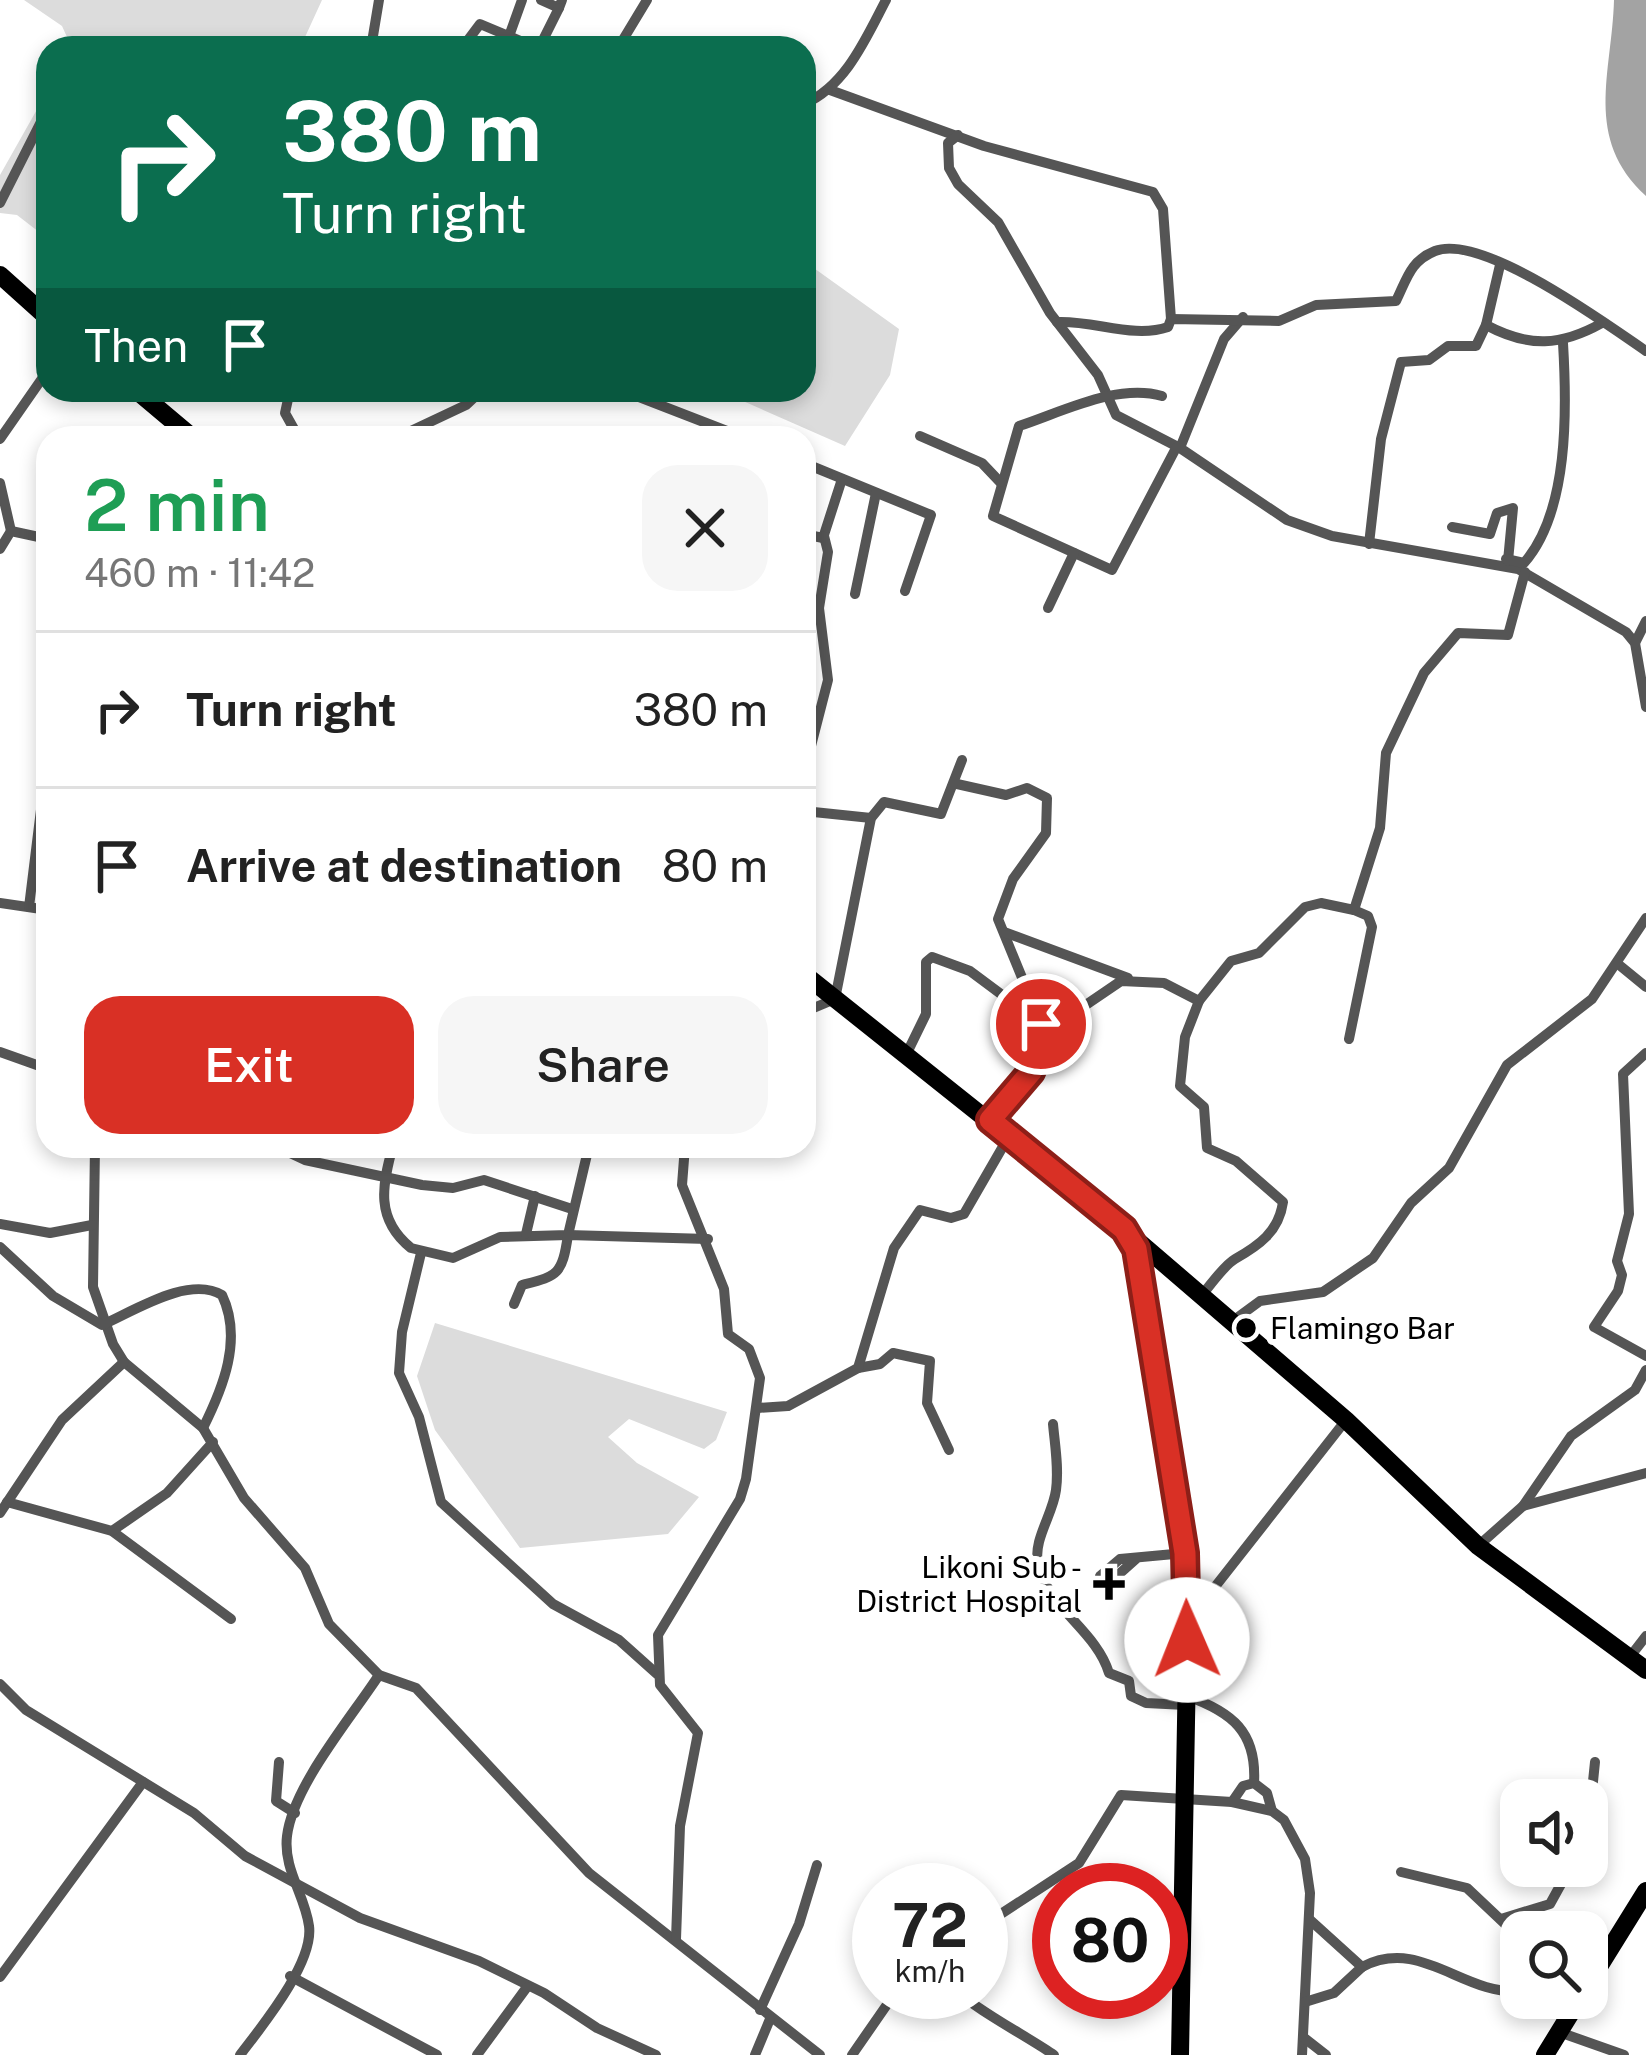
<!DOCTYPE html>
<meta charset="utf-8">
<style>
:root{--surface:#fff;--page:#f6f6f6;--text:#222;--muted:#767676;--line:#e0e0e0;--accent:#d93025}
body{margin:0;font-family:"Public Sans",sans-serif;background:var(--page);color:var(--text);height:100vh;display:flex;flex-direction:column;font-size:45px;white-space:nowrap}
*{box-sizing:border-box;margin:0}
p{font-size:39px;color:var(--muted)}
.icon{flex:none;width:66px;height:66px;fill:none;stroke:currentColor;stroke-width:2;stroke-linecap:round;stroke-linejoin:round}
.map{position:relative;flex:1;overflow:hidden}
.side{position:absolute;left:36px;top:426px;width:780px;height:732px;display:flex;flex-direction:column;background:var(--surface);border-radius:36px;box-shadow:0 6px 18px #0003}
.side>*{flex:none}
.top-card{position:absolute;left:36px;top:36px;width:780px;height:366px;border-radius:36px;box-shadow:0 6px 18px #0003;background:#0b6e4f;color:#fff;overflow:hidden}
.fabs{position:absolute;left:1500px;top:1779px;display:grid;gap:24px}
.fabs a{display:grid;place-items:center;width:108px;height:108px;border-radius:24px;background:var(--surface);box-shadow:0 6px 18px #0003;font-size:60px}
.speed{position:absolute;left:852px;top:1863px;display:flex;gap:24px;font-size:60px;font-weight:700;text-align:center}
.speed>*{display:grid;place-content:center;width:156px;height:156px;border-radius:50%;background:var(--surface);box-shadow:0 6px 18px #0003;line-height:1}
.speed small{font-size:30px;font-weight:400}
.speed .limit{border:18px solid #d22;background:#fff;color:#111}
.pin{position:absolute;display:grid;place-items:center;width:102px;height:102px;color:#fff;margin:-51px;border:6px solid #fff;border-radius:50%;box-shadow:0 3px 12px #0007}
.me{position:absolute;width:132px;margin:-66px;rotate:359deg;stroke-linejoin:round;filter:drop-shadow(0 0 9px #0008)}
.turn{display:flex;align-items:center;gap:42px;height:252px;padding:0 48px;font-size:54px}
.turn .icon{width:156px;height:156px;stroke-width:2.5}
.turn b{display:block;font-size:84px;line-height:102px}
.then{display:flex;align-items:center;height:114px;padding:0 48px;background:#0003;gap:24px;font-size:45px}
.round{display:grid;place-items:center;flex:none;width:126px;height:126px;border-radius:36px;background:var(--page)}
.headline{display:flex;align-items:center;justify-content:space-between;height:204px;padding:0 48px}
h1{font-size:72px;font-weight:600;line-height:90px;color:#1e9e55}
.button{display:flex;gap:24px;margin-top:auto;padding:24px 48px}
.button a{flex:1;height:138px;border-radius:36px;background:var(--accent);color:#fff;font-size:48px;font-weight:600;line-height:138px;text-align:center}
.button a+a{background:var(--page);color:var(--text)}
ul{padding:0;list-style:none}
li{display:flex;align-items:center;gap:36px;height:156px;padding:0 48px;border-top:3px solid var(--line)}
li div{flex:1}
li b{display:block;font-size:45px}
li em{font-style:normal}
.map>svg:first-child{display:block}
</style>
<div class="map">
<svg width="1646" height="2055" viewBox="0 0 1646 2055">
<rect width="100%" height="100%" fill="#fff"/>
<g fill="#dcdcdc">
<polygon points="24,0 322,0 300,48 72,48 62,26"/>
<polygon points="48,90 48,239 17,215 0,213 0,175"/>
<polygon points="804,261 899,329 890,375 845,446 718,390 804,390"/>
<polygon points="435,1323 727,1412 716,1440 704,1449 629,1419 608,1437 637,1463 699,1497 668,1534 520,1548 435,1430 417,1376"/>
</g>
<path fill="#a3a3a3" d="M1614 0H1646V196C1583 138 1612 73 1614 0Z"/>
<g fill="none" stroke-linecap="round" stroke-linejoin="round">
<g stroke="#555" stroke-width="10">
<polyline points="541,0 559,8 562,0"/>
<polyline points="508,39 522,0"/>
<polyline points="621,43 647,0"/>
<polyline points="371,48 379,0"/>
<polyline points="462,48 480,24 537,48"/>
<polyline points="539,48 559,8"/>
<polyline points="830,90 984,146 1153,192 1163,209 1171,319"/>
<path d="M804 104C846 86 866 38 886 0"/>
<polyline points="958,135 948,143 949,168 958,184 998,222 1050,313 1098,375 1116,415 1180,448"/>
<polyline points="0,203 48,108"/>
<path d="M1500 265 1486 325C1529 348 1561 346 1602 323"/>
<polyline points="1243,317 1224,339 1180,448 1287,520 1332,536 1518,569 1626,632 1635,643 1646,707"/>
<path d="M1057 322C1094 320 1133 339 1168 327L1171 319 1279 321 1316 305 1396 301C1407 279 1410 261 1435 251 1482 233 1605 323 1646 351"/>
<polyline points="290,390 285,413 299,438"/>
<polyline points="621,390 745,438"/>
<path d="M1162 396C1117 383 1062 412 1019 426L993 516 1112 570 1176 448"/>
<polyline points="920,436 982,463 1000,482"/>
<polyline points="396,438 466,405 482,390"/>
<polyline points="0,439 48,370"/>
<polyline points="804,463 931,515 905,591"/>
<polyline points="0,483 11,531"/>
<polyline points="1452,527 1490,534 1497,513 1513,508 1508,561"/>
<polyline points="804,534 823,538 842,479"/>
<polyline points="1369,544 1381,439 1401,362 1429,360 1448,346 1476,346 1486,325"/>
<polyline points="0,549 11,531 48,539"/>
<path d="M1506 559 1524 563C1569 512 1567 410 1563 343"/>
<polyline points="855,594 876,493"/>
<polyline points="1048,608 1074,553"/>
<polyline points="1635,643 1646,621"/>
<polyline points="804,773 828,680 819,608 828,552 824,536"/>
<polyline points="957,784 1006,795 1027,788 1047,798 1046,833 1013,879 998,919 1041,1024"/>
<polyline points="804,811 871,818"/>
<polyline points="0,903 48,910"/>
<polyline points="29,907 48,753"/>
<polyline points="1004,932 1128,978"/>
<polyline points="1618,964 1646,987"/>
<path d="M1199 1001 1185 1037 1180 1086 1204 1107 1207 1148 1236 1161 1283 1202C1279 1232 1258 1246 1235 1259 1223 1266 1211 1285 1201 1296"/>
<polyline points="804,1012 835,999 871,818 884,802 941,814 962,760"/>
<polyline points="1349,1039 1372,927 1368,916 1354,910"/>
<polyline points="0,1052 48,1069"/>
<polyline points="1646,1053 1623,1074 1629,1214 1617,1261 1622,1275 1618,1291 1594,1327 1646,1356"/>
<polyline points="906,1055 926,1014 926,962 932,957 970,971 1041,1024"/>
<polyline points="990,1121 1031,1072 1049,1030 1121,981 1164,983 1199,1001 1231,961 1259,953 1305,907 1321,903 1354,910 1380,828 1386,753 1424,673 1458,633 1508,635 1525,572"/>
<polyline points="95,1146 93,1287 113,1344 124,1362 203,1428 244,1498 305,1568 329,1624 379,1675 416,1688 589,1873 820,2055"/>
<polyline points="275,1146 305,1160 422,1185 453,1188 484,1180 572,1209"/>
<path d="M393 1146C382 1185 375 1219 411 1248L453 1258 500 1237 568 1235 589 1146"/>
<polyline points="0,1224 50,1233 92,1225"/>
<polyline points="526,1234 535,1196"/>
<path d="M0 1247 53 1296 102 1325C134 1311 189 1275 222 1295 243 1339 223 1388 203 1428"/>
<polyline points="421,1253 402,1332 399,1373 419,1417 441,1502 553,1604 619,1640 657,1674"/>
<path d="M514 1304 522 1285C557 1276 562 1276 568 1235L708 1239"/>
<polyline points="1230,1323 1260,1301 1323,1292 1373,1258 1411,1203 1449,1168 1507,1065 1592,999 1646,918"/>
<polyline points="858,1368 880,1364 893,1353 930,1361 927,1403 949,1450"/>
<polyline points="757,1408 788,1406 858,1368 894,1248 920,1210 951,1218 964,1214 1009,1136"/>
<path d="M1053 1424C1055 1446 1059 1468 1056 1490 1053 1514 1033 1540 1038 1563 1047 1608 1096 1630 1109 1673L1129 1681 1131 1696 1146 1703 1186 1705"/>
<polyline points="7,1502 112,1531 231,1619"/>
<polyline points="1523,1506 1646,1473"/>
<polyline points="0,1513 62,1420 124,1362"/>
<polyline points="112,1531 167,1493 213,1442"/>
<polyline points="1478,1546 1523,1506 1571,1436 1635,1390 1646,1370"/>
<polyline points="1137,1558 1109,1583 1100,1576 1120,1559 1185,1553"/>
<polyline points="1188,1611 1207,1597 1346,1420"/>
<polyline points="1629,1658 1646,1636"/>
<polyline points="0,1684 26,1710 194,1813 245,1856 360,1918 479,1961 544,1993 597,2028 656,2055"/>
<path d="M1187 1696C1232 1712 1257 1732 1254 1783"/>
<polyline points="279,1762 276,1801 295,1813"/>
<polyline points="1232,1802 1243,1786 1254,1783 1267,1793 1272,1811"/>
<polyline points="1587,1840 1595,1762"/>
<polyline points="1401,1872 1467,1888 1521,1939"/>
<polyline points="1501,1919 1550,1904 1571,1866"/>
<polyline points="981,1927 1079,1863 1121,1795 1232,1802 1272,1811 1284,1820 1305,1859 1310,1893 1302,2055"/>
<polyline points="676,1939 680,1826 698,1733 660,1685 658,1635 740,1499 746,1479 760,1378 749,1349 728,1334 724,1289 682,1185 685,1146"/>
<path d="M1362 1967C1421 1936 1463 1996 1521 1991"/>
<polyline points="290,1976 437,2055"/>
<polyline points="0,1977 143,1782"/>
<path d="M959 1992C970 2006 1033 2040 1054 2055"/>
<polyline points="1305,2002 1334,1993 1362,1967 1309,1919"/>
<polyline points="760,2010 799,1924 817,1865"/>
<polyline points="1559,2032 1624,2055"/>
<polyline points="1303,2037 1326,2055"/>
<path d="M240 2055C262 2026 314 1963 309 1926 305 1895 283 1869 287 1836 293 1786 351 1718 379 1675"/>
<polyline points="477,2055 527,1987"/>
<polyline points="755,2055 770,2019"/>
<polyline points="852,2055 886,2006"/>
</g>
<g stroke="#000" stroke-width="18">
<polyline points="0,275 48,318"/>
<polyline points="136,390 193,438"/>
<polyline points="804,974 1124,1229 1141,1266 1185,1553 1188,1611 1180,2055"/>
<polyline points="1132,1236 1346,1420 1478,1546 1646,1670"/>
<polyline points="1587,1986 1646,1891"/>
<polyline points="1545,2055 1580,1998"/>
</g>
</g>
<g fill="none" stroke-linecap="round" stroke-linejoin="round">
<g stroke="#8d1f18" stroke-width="30">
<polyline id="route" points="1041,1024 1049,1030 1031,1072 990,1120 1124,1229 1136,1249 1185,1553 1187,1640"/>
</g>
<use href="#route" stroke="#d93025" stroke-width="21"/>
</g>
<g fill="#000" stroke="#fff" stroke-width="4.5">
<circle cx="1246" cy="1328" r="12"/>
<path d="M1103 1566h12v12h12v12h-12v12h-12v-12h-12v-12h12z"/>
</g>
<g text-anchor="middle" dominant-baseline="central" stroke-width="12" stroke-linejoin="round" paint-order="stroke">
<g font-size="30" fill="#000" stroke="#fff" text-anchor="start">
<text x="1270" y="1328">Flamingo Bar</text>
<text x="1082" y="1567" text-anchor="end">Likoni Sub -<tspan x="1082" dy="34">District Hospital</tspan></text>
</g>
</g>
</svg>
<div class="fabs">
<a><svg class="icon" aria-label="sound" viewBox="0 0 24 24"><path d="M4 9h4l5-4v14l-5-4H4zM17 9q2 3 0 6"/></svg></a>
<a><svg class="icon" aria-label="search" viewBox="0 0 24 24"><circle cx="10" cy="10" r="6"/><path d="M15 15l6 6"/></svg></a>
</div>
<div class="speed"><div>72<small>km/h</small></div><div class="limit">80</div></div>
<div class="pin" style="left:1041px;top:1024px;background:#d93025"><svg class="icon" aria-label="arrive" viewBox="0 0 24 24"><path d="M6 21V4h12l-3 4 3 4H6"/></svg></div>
<svg class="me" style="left:1187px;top:1640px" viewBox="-20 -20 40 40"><circle r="19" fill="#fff"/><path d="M0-13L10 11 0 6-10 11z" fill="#d93025"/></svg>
<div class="top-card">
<div class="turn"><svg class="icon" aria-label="right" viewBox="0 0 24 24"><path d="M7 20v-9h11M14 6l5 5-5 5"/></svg><div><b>380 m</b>Turn right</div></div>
<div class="then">Then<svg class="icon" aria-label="arrive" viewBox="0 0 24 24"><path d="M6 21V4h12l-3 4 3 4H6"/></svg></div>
</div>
<section class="side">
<div class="headline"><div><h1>2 min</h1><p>460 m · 11:42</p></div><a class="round"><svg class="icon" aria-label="close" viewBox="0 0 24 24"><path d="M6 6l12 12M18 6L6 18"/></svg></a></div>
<ul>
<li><svg class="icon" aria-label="right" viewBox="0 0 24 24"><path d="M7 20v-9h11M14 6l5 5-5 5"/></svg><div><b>Turn right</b></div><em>380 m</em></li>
<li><svg class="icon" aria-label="arrive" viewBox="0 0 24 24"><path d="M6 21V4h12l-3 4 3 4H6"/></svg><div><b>Arrive at destination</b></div><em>80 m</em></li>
</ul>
<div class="button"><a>Exit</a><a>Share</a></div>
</section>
</div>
